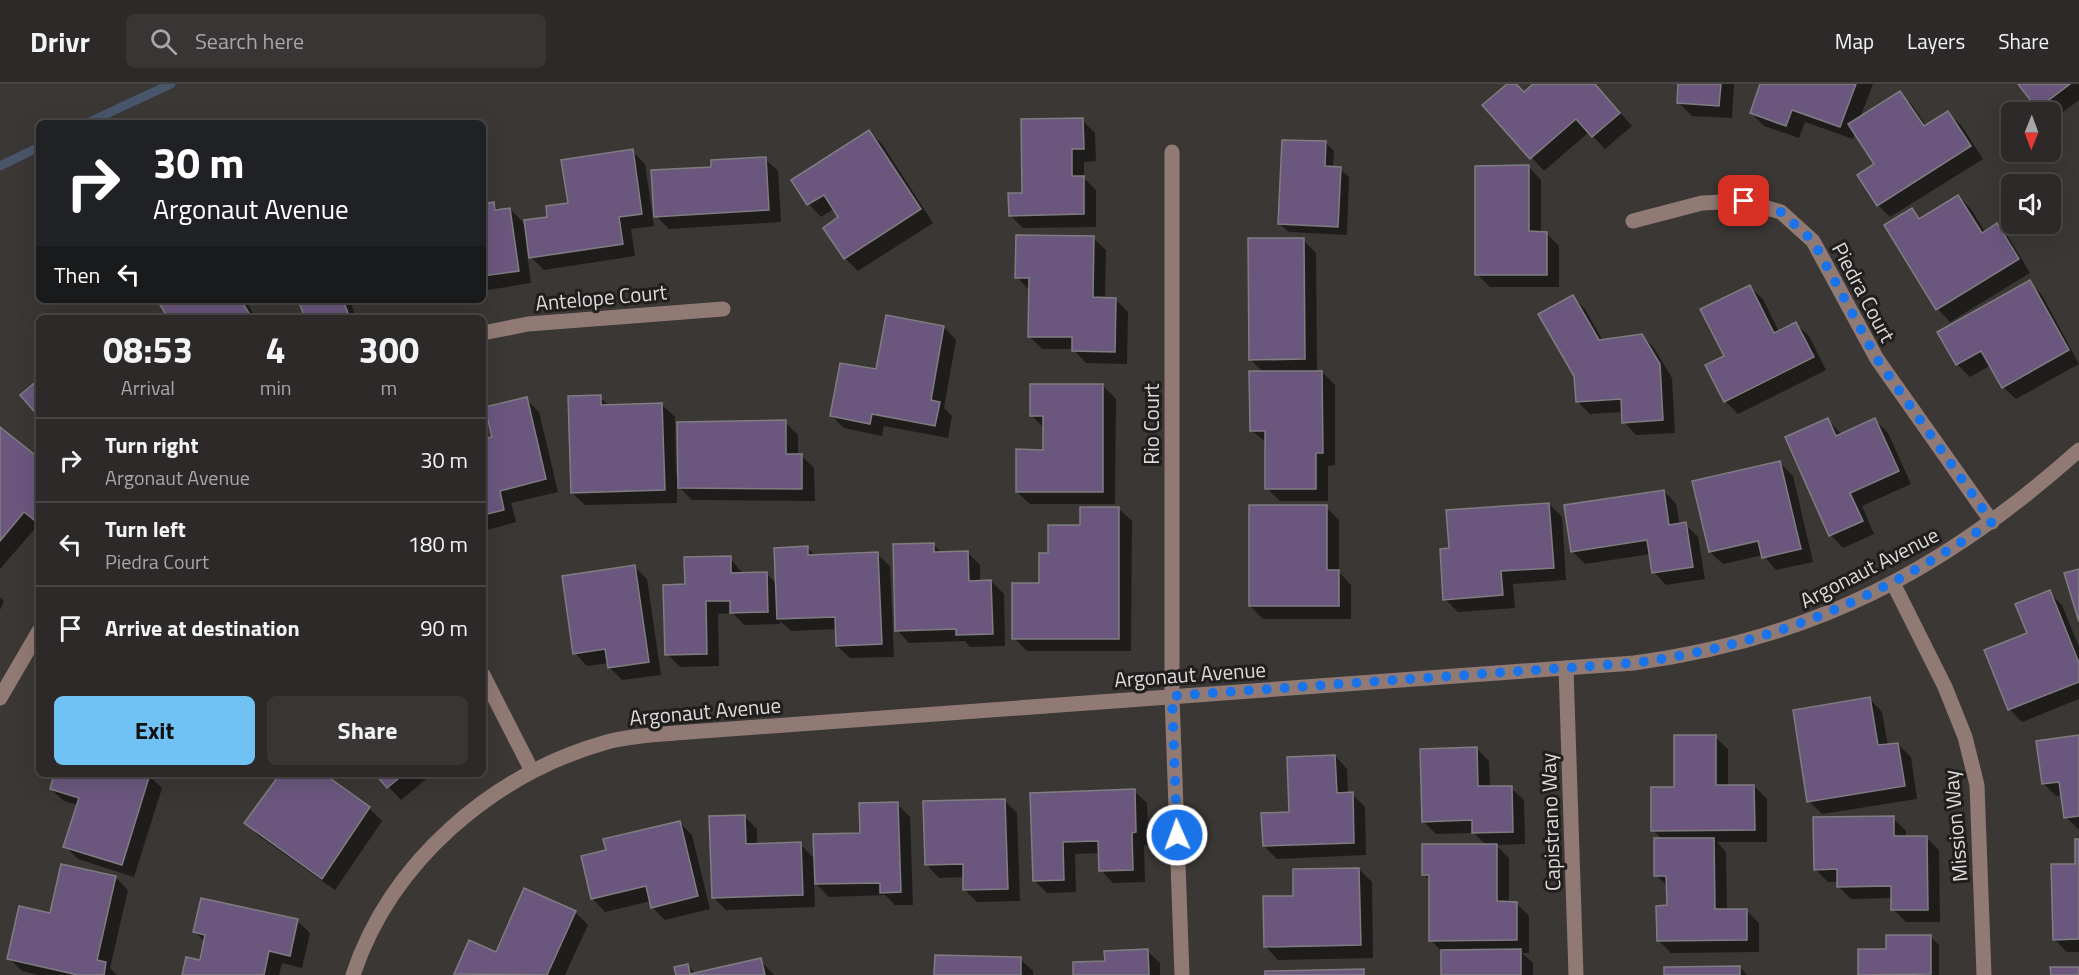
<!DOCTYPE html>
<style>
:root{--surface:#2c2928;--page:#383534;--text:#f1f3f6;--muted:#a6a6a8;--line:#484545;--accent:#70c1f4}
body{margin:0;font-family:"Titillium Web",sans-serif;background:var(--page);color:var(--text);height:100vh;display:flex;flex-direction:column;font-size:22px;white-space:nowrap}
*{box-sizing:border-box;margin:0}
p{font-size:20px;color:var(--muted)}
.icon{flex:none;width:33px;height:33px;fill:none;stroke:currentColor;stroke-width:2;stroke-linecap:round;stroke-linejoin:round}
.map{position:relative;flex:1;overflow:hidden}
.side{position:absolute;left:36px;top:231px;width:450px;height:462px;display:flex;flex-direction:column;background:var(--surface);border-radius:9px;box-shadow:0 6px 24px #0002,0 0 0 2px var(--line)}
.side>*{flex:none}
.guide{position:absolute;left:36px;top:36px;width:450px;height:183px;border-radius:9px;box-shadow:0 6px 24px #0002,0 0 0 2px var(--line);background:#202124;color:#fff;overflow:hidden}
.needle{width:39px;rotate:181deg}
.tools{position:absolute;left:2001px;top:18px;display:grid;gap:12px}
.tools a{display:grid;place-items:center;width:60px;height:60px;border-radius:9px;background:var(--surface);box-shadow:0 6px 24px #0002,0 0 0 2px var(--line);font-size:30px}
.pin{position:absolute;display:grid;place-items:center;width:51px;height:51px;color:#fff;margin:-26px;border-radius:12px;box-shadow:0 3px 9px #0006}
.me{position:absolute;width:66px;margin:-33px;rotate:358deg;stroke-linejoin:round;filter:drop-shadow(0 0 4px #0008)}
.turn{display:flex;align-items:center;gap:21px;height:126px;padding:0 18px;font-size:27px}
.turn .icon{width:78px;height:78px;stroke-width:2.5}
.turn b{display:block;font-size:42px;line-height:51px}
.then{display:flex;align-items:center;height:57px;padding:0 18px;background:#0003;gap:12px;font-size:22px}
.eta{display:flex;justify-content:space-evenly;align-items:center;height:102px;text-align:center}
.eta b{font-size:36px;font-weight:700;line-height:42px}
.primary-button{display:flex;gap:12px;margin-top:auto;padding:12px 18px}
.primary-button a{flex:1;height:69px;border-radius:9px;background:var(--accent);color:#111;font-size:24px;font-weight:700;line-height:69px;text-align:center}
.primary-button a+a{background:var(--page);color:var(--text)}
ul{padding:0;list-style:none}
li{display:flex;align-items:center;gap:18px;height:84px;padding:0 18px;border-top:2px solid var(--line)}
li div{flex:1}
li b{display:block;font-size:22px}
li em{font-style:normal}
header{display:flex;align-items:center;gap:36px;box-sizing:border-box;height:84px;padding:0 30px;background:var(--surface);border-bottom:2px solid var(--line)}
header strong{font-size:28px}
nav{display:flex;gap:33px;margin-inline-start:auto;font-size:21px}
.search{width:420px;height:54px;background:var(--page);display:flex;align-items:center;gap:15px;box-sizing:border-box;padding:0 21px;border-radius:9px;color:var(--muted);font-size:22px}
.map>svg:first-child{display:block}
</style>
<header>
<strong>Drivr</strong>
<div class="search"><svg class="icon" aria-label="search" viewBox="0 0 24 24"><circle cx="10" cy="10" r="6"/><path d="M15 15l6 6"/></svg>Search here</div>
<nav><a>Map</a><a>Layers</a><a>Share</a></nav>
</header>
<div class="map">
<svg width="2079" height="891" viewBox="0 0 2079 891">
<rect width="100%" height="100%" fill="#3a3735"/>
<g fill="#0007">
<polygon points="1509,0 1515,0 1524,10 1535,0 1595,0 1632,42 1605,65 1589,48 1544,87 1485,21"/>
<polygon points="1671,0 1734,0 1732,34 1692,32 1679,19 1680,0"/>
<polygon points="1762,0 1873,0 1860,34 1900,9 1913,22 1926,42 1948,29 1961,41 1983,75 1890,133 1878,121 1876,81 1855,48 1853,55 1805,38 1799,54 1764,42 1751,29"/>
<polygon points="2020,0 2079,0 2079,16 2051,37 2050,28 2043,28"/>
<polygon points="1082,36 1095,49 1096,77 1084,78 1084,94 1096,106 1096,143 1023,144 1010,131 1023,110"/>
<polygon points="869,48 882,60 933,139 858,187 845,174 841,134 835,124 821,133 809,120 793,97"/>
<polygon points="1325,58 1334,67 1333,84 1340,85 1349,93 1347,151 1289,148 1280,140"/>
<polygon points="632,67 645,80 654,142 631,145 635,172 544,186 531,173 529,161 526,161 531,199 488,206 483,201 483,122 493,120 500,127 510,125 526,141 549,134"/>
<polygon points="765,75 778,87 781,138 669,145 656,132 713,84"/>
<polygon points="1529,83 1541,96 1541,149 1546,149 1559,162 1559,203 1490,203 1477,190"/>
<polygon points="1958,112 1971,125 1985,148 1996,141 2009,154 2030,189 1950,238 1938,225 1912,126 1921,135"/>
<polygon points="1093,154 1106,166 1105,215 1115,215 1128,228 1127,280 1086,279 1073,265 1042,265 1029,252 1030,207 1017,193"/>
<polygon points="1303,156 1316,169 1317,288 1322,288 1335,301 1335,381 1328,382 1328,417 1280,417 1267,404 1267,359 1251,346 1264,289 1250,275"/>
<polygon points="2030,198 2042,211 2079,280 2016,315 2003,303 1991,281 1970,293 1957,280"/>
<polygon points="1750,203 1763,215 1779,248 1796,240 1809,252 1826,286 1738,330 1725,317 1726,272"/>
<polygon points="1573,213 1585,225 1603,257 1641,251 1654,264 1672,294 1675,349 1636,351 1624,338 1623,328 1590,330 1577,317"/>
<polygon points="160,216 245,216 256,234 159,234 167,229"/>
<polygon points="299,216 350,216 356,234 306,234"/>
<polygon points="944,243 956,256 944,324 952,332 948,354 884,342 882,352 844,344 832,332 878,287"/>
<polygon points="1103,302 1116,315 1115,420 1030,420 1017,408 1045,367 1045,345 1031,331"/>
<polygon points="600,313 609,322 662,321 675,333 676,391 785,338 798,351 798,372 802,372 814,384 815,417 692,416 677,401 677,419 585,421 572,409"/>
<polygon points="526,315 539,328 558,408 511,419 516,438 483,447 483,357 494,354"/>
<polygon points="1828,336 1842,351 1875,336 1888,349 1911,400 1862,422 1874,450 1843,464 1831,451"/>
<polygon points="0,346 39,376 39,440 0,485"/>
<polygon points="1780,379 1793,392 1813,478 1776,486 1763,471 1723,480 1710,468"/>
<polygon points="1664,407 1676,420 1680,441 1685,440 1698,453 1705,495 1666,501 1654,488 1651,470 1585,480 1572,467"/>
<polygon points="1549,420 1562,433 1566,496 1513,500 1515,524 1458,528 1445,515 1451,466"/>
<polygon points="1326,423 1339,436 1339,488 1351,501 1351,535 1263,535 1250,522"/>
<polygon points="1119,425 1132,437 1131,567 1027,567 1014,554 1040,501 1049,470 1081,442"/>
<polygon points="934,461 942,469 967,468 980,481 980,498 991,497 1004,510 1005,562 970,563 965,557 909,559 897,546"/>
<polygon points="808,464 815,472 877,470 890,482 894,573 850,574 837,562 837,545 791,547 780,537 780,540 744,541 733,529 718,530 719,582 680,583 667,570 687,502 730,474 743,490 767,490 777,500"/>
<polygon points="635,483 647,495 661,591 622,596 609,583 609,579 587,582 575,569"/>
<polygon points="2049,508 2062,521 2079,563 2079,615 2022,638 2009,625"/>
<polygon points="0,513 4,517 0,526"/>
<polygon points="1870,615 1882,628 1888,662 1898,660 1911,673 1917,715 1822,730 1809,717"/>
<polygon points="2079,652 2079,746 2066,733 2063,711 2056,712 2043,699"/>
<polygon points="1715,653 1728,665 1728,702 1754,702 1767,715 1767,758 1717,758 1726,768 1727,827 1746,826 1759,839 1759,868 1671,869 1658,856 1668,823 1668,803 1656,791 1663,756 1653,746 1676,705"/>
<polygon points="1477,665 1489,677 1490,704 1511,704 1524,716 1525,760 1496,761 1509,774 1509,819 1516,819 1529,832 1529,869 1522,869 1533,879 1533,891 1443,891 1442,868 1431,856 1430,797 1424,790 1487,762 1474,749 1436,750 1423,737"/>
<polygon points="1335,672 1347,685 1348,710 1352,710 1365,723 1366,771 1277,775 1264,762"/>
<polygon points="56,690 147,690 162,704 134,793 78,775 65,762 78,721 64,717 51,705"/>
<polygon points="282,690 321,690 369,724 382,737 335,806 259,752 246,739"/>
<polygon points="377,690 432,690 401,716"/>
<polygon points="1134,707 1147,719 1149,761 1144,761 1145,798 1113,799 1101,786 1100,769 1075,770 1076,808 1047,809 1034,796 1031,710"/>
<polygon points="1004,716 1017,729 1020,817 977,818 965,806 964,793 939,794 927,781"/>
<polygon points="897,720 910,733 913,821 895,821 885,811 829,813 814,798 815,823 726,826 713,813 744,732 757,745 757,761 800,760 815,775 862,750"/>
<polygon points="1893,734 1906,747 1906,753 1926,753 1939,766 1940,838 1906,838 1893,825 1893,814 1851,815 1838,802 1838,798 1828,798 1815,785"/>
<polygon points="679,738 692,751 710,825 665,836 652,823 651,817 605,828 593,815 583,773 607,767"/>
<polygon points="2079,756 2079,868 2067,868 2054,855 2077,781"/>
<polygon points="1359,785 1372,798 1373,874 1278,876 1266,863 1295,813"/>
<polygon points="115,793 128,806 110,884 117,891 38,891 22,887 9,874 51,830"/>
<polygon points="575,828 588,841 565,891 456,890"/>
<polygon points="297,837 310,849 302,884 282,879 279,891 184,891 201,878 205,858 195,848"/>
<polygon points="1931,853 1939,861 1939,891 1859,891 1859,866 1887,866"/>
<polygon points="1147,867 1160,879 1160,891 1074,891"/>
<polygon points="1020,875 1033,887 1033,891 936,891"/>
<polygon points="760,876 774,891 677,891 687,881 696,890"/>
<polygon points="1740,883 1747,891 1665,891"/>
</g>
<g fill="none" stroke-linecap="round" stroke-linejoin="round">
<g stroke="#49556b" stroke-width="9">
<polyline points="87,39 171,0"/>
<polyline points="0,82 39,63"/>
</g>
</g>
<g fill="#6b577e" stroke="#7f7d80" stroke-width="1.5">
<polygon points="1507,0 1516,0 1524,8 1533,0 1595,0 1620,29 1592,53 1576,35 1530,75 1482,21"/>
<polygon points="1678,0 1721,0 1719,22 1677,19"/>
<polygon points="1760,0 1856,0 1840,43 1792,26 1786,42 1750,29"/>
<polygon points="2018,0 2070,0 2037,25"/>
<polygon points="1900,7 1924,42 1948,27 1971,62 1877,122 1857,91 1874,80 1848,40"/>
<polygon points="1083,34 1084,65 1072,65 1072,92 1084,92 1084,130 1009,132 1008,109 1022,109 1021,35"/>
<polygon points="869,46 921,125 844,175 823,144 838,133 824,111 807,121 791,96"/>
<polygon points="1282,56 1326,57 1325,82 1341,83 1338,143 1278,140"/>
<polygon points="633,65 642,130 619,133 623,160 529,174 524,136 547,133 546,122 568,119 561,76"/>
<polygon points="766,73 769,126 654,133 651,86 711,83 711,76"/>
<polygon points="1529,81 1529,147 1547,148 1547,191 1475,191 1475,82"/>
<polygon points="1958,111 1982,149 1997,139 2019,175 1936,226 1884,141 1912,124 1919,135"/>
<polygon points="494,118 495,126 510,124 519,187 483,192 483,120"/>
<polygon points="1016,151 1094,152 1093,213 1116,214 1115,268 1072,267 1072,253 1028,253 1029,194 1015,194"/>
<polygon points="1248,154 1304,154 1305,275 1249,276"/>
<polygon points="2030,196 2069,266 2002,304 1981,267 1956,281 1937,248"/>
<polygon points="1750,201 1774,249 1796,238 1814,273 1724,318 1705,281 1724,272 1700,225"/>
<polygon points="1573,211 1599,256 1642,250 1660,280 1663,336 1622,339 1621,315 1576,318 1574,292 1538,230"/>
<polygon points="157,216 241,216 252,234 156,234 165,229"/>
<polygon points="298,216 343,216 348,229 334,234 305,234"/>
<polygon points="886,231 944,242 931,316 940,318 935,342 872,330 870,340 830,332 840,279 876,285"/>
<polygon points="1249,287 1322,287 1323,369 1316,369 1316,405 1265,405 1265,347 1250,347"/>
<polygon points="39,295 39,333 20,311"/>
<polygon points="1030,300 1103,300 1103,408 1016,408 1016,365 1043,366 1043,332 1030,332"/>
<polygon points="601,311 601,321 662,319 665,406 571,409 568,312"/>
<polygon points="527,313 546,395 500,407 504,426 483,431 483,355 492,353 485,323"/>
<polygon points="1828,334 1836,352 1875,334 1899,387 1850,409 1863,437 1829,452 1785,353"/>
<polygon points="786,336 786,370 802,370 802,405 678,404 677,338"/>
<polygon points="0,343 39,374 39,440 24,428 0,457"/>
<polygon points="1780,377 1801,465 1762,474 1758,457 1709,468 1692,397"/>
<polygon points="1664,406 1669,441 1686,438 1693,483 1652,489 1647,456 1571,468 1564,421"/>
<polygon points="1549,419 1554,484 1501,487 1503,511 1443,516 1440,465 1449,464 1446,426"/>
<polygon points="1249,421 1327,421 1327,486 1339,486 1339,522 1249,522"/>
<polygon points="1080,423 1119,423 1119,555 1012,555 1012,499 1039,499 1039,469 1048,469 1048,441 1080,441"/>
<polygon points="934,459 934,468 968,467 969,497 991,496 993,550 956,551 956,545 895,547 893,460"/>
<polygon points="808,462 808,471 878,468 882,560 836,562 835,533 777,535 774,464"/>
<polygon points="731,472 731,489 767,488 768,528 730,529 730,517 706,517 707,570 665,571 663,501 685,500 684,473"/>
<polygon points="635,481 649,578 608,584 605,565 573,570 562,492"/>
<polygon points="2079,485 2079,538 2064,489"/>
<polygon points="2050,506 2079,579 2079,598 2008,626 1984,566 2027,549 2015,520"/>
<polygon points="1870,613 1878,661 1898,659 1905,702 1807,718 1793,626"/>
<polygon points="1674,651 1716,651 1716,701 1754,701 1755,746 1651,747 1651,703 1674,703"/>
<polygon points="2079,651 2079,732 2064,734 2059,698 2042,700 2036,657"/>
<polygon points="1477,663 1478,702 1512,702 1513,748 1472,749 1472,736 1422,738 1420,665"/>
<polygon points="1335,671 1337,709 1353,708 1354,759 1263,762 1261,729 1289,728 1287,673"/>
<polygon points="54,690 150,690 122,781 63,763 79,714 50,705"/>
<polygon points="280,690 324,690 370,723 322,795 244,739"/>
<polygon points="375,690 404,690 387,704"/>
<polygon points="1135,705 1136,748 1132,749 1133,786 1099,787 1098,757 1063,758 1064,796 1033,797 1030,709"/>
<polygon points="1005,715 1008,805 963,806 963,780 925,781 923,717"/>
<polygon points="898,718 901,808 880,809 880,799 815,800 813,750 860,749 859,719"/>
<polygon points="745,731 746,760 801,758 803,811 712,814 709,732"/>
<polygon points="1894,732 1894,752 1927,752 1928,826 1891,826 1891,802 1837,803 1837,785 1814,786 1813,733"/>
<polygon points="680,737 698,812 651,824 646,802 591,815 581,772 606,766 603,755"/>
<polygon points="1654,754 1714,754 1715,825 1747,825 1747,856 1657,857 1656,822 1667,821 1666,792 1654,792"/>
<polygon points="2075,755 2079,755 2079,855 2053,856 2051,780 2075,780"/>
<polygon points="1422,760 1497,760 1497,817 1517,818 1517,856 1429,857 1429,791 1422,791"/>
<polygon points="61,780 116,792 97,876 106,878 104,891 78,891 7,875 19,822 50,829"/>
<polygon points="1359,784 1361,861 1264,863 1263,812 1293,812 1293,785"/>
<polygon points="524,804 576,827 547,891 454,890 469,856 496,868"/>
<polygon points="201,814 298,835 290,872 269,867 264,891 182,891 186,873 200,876 205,851 193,848"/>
<polygon points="1886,851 1931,851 1931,890 1858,891 1858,865 1886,865"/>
<polygon points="1148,865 1149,891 1073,891 1073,878 1105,877 1104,867"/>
<polygon points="1521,865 1521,891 1441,891 1441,866"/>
<polygon points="935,871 1021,873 1021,891 934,891"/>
<polygon points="761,874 765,891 676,891 674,883 688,880 690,890"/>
<polygon points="1740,882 1740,891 1664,891 1664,883"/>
<polygon points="2050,883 2079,883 2079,891 2051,891"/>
<polygon points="1364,885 1364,891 1265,891 1265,887"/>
</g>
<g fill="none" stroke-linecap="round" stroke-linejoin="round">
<g stroke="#917a73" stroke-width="15">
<polyline points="1172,68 1172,612 1182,891"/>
<polyline points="1633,137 1702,119 1744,117 1781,128 1813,157 1877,275 1992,438"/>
<polyline points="483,249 528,240 723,225"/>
<polyline points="1893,499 1945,603 1965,653 1977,701 1984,891"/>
<polyline points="1566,584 1576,891"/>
<polyline points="483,591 532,687"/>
<polyline points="0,614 39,547"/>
<path d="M353 891C391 777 493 690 607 658 629 652 653 651 675 649L1634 579C1813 555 1945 486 2079 366"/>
</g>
</g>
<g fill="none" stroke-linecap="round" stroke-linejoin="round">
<path stroke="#1a73e8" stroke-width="10" stroke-dasharray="0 18" d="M1177 751 1172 612 1634 579C1774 560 1875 517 1992 438L1877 275 1813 157 1781 128 1744 117"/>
</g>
<g text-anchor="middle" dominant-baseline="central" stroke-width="6" stroke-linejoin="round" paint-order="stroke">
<g font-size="21" fill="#dddbda" stroke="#201f1e">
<text transform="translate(1864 208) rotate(62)">Piedra Court</text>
<text transform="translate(601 213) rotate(-5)">Antelope Court</text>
<text transform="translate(1151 340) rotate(-90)">Rio Court</text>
<text transform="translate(1869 483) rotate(-27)">Argonaut Avenue</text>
<text transform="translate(1190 590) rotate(-4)">Argonaut Avenue</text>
<text transform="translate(705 627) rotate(-5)">Argonaut Avenue</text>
<text transform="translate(1550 738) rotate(-92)">Capistrano Way</text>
<text transform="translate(1955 742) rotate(-95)">Mission Way</text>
</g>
</g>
</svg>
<div class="tools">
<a><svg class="needle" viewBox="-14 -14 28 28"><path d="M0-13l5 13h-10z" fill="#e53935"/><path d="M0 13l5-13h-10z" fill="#a6a6a8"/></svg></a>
<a><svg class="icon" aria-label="sound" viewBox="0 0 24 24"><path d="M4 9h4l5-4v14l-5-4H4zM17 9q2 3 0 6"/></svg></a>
</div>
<div class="pin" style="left:1744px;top:117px;background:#d93025"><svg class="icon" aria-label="arrive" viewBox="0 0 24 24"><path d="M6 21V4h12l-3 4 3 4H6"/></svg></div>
<svg class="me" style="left:1177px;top:751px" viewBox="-20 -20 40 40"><circle r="17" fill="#1a73e8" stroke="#fff" stroke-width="3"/><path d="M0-11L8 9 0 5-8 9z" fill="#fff"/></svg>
<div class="guide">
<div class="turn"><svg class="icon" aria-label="right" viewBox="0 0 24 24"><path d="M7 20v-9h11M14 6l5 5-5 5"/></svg><div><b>30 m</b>Argonaut Avenue</div></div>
<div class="then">Then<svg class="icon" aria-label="left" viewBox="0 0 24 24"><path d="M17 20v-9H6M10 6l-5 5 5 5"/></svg></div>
</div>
<section class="side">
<div class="eta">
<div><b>08:53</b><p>Arrival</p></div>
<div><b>4</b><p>min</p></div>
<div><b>300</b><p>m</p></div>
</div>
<ul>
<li><svg class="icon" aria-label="right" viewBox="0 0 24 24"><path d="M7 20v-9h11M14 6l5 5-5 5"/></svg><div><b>Turn right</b><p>Argonaut Avenue</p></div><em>30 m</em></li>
<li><svg class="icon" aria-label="left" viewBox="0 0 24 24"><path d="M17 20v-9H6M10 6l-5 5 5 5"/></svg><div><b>Turn left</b><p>Piedra Court</p></div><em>180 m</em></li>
<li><svg class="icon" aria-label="arrive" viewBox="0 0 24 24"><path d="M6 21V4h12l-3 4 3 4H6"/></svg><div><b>Arrive at destination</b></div><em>90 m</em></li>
</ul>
<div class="primary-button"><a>Exit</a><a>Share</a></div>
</section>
</div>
